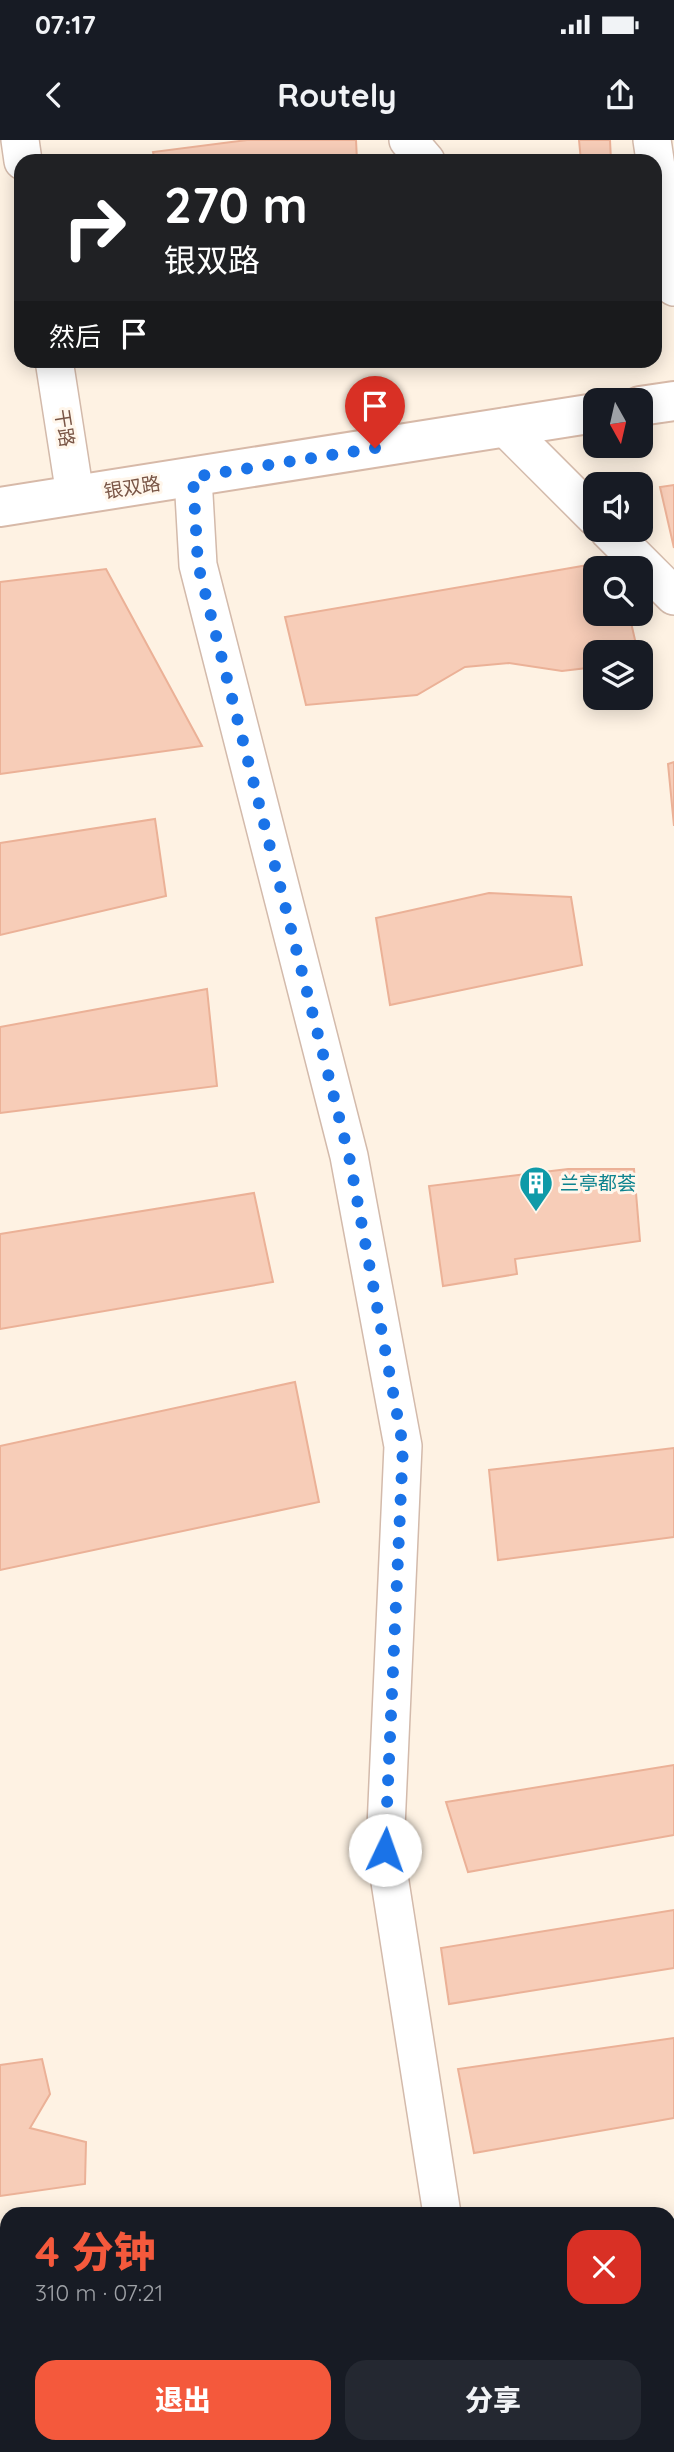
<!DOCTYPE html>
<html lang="zh">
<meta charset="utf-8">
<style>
:root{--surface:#171b24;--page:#242831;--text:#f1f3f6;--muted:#9ea1a6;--accent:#f4593c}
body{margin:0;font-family:Quicksand,"Noto Sans SC",sans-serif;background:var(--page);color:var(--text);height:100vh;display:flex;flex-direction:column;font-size:26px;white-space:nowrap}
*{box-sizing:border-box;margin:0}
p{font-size:23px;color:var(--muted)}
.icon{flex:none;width:38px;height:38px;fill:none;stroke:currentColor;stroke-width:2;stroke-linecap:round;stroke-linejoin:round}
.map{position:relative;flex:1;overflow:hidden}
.panel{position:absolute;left:0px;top:2067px;width:676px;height:247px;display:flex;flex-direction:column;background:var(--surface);border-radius:21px 21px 0 0;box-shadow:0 4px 18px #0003}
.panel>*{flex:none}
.banner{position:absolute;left:14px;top:14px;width:648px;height:214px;border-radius:21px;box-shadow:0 4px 18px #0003;background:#202124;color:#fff;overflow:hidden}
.needle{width:46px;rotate:172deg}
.buttons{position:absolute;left:583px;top:248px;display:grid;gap:14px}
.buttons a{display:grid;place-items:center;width:70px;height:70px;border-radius:14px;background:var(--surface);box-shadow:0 4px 18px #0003;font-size:35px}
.pin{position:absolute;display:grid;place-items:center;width:60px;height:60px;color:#fff;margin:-72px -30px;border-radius:50% 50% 50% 0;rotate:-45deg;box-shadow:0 0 7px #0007}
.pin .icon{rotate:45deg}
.me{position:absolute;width:77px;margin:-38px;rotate:3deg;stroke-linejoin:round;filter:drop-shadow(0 0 5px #0008)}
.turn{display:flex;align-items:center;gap:24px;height:147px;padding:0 35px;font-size:32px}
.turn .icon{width:91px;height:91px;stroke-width:2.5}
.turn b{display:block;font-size:49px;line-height:60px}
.then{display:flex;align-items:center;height:66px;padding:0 35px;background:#0003;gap:14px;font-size:26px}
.round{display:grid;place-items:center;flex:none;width:74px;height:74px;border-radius:21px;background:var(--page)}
.summary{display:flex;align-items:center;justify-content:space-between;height:119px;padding:0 35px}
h1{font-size:42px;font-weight:800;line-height:52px;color:var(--accent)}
.cta{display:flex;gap:14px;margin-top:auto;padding:14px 35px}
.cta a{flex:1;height:80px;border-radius:21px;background:var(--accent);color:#fff;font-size:28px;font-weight:800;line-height:80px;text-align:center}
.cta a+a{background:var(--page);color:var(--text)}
.status{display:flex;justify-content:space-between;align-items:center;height:49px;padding:0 35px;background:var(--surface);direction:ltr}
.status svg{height:19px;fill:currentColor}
header{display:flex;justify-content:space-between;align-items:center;height:91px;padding:0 35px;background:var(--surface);font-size:32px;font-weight:800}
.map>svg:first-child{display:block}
</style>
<div class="status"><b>07:17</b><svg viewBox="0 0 49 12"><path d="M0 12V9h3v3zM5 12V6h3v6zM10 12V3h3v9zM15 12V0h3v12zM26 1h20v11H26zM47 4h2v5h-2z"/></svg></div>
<header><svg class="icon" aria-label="back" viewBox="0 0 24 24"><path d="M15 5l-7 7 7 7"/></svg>Routely<svg class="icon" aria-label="share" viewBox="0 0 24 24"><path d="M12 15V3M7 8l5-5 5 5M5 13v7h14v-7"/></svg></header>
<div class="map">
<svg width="674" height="2312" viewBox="0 0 674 2312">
<rect width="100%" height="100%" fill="#fef2e3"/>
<g fill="#f7cdb8" stroke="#ebb197" stroke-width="2">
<polygon points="247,0 356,0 357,21 155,21 153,12"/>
<polygon points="579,0 610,0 611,21 581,21"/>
<polygon points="674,345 674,408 660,347"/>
<polygon points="594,424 595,474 604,474 606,480 630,478 638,513 595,513 595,527 562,531 509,523 465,527 417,555 306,565 285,477"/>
<polygon points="106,429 202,606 0,634 0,442"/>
<polygon points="674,622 674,686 668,624"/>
<polygon points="155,679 166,756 0,795 0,703"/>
<polygon points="489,753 571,757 582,825 390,865 376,778"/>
<polygon points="207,849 217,946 0,973 0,887"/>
<polygon points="568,1029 634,1029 640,1101 515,1119 517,1134 443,1146 429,1046"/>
<polygon points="254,1053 273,1142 0,1189 0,1094"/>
<polygon points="295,1242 319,1362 0,1430 0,1306"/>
<polygon points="674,1308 674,1397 498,1420 489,1330"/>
<polygon points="674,1625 674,1695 468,1732 446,1662"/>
<polygon points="674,1770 674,1828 449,1864 441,1808"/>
<polygon points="674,1898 674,1978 474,2013 458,1929"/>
<polygon points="42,1919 50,1954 30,1988 86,2002 85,2044 0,2056 0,1925"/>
</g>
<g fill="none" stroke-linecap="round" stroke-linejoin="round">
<g stroke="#d3baab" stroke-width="40">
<g id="street">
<polyline points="20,0 23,21"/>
<polyline points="408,0 426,21"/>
<polyline points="652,0 674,147"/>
<polyline points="54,220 75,355"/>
<polyline points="505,287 595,377"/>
<polyline points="193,337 198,425 349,1016 403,1306 385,1710 442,2074"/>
<polyline points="608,390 674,456"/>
</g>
</g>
<g stroke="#d7b9a8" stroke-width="42">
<g id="secondary">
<polyline points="640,266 674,261"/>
<polyline points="0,367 595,273"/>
<polyline points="668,2136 674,2135"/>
<polyline points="0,2255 7,2254"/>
</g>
</g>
<g stroke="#dcd3cf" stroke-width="42">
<g id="highway">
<polyline points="668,2212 674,2211"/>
<polyline points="131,2312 153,2306"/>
</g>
</g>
<use href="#street" stroke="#fff" stroke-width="37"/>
<use href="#secondary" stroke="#fff" stroke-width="38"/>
<use href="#highway" stroke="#ffa894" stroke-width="38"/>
</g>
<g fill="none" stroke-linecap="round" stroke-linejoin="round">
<polyline stroke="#1a73e8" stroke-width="12" stroke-dasharray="0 21.6" points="375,308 193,337 198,425 349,1016 403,1306 385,1710"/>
</g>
<defs>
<g id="building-pin" transform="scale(1.75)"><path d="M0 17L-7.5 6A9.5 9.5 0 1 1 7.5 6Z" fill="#0f9aa8" stroke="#fff6eb"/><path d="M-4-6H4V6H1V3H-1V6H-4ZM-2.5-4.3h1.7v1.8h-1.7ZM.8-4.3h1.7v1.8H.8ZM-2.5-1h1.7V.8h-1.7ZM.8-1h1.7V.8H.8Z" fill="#fff"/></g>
</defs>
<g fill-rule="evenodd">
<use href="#building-pin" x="536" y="1043"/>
</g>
<g text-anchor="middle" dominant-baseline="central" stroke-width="6" stroke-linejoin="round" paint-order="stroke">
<g font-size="19" fill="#795546" stroke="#fff6eb">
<text transform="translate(65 288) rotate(81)">干路</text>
<text transform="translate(132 347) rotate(-9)">银双路</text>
</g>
<g font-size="19" fill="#0d838f" stroke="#fff6eb" text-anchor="start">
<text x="560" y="1043">兰亭都荟</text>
</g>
</g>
</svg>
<div class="buttons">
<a><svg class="needle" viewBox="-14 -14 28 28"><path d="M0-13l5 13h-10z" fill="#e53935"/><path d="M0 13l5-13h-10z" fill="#9ea1a6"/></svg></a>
<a><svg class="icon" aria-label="sound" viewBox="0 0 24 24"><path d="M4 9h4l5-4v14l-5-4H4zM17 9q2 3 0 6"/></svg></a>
<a><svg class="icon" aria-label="search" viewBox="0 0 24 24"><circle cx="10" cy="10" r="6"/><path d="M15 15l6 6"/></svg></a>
<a><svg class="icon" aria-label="layers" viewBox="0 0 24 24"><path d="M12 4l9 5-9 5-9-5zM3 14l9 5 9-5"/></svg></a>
</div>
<div class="pin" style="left:375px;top:308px;background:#d93025"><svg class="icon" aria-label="arrive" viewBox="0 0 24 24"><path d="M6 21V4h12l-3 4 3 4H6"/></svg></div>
<svg class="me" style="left:385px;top:1710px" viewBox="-20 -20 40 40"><circle r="19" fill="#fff"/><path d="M0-13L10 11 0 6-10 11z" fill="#1a73e8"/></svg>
<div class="banner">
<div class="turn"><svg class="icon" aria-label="right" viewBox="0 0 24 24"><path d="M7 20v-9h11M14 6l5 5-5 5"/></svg><div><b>270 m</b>银双路</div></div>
<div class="then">然后<svg class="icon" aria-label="arrive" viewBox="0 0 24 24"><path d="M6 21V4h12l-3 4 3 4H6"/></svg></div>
</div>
<section class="panel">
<div class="summary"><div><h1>4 分钟</h1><p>310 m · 07:21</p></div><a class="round" style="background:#d93025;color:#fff"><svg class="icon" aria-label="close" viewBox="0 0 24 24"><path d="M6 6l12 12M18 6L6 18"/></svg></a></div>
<div class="cta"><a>退出</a><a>分享</a></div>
</section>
</div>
